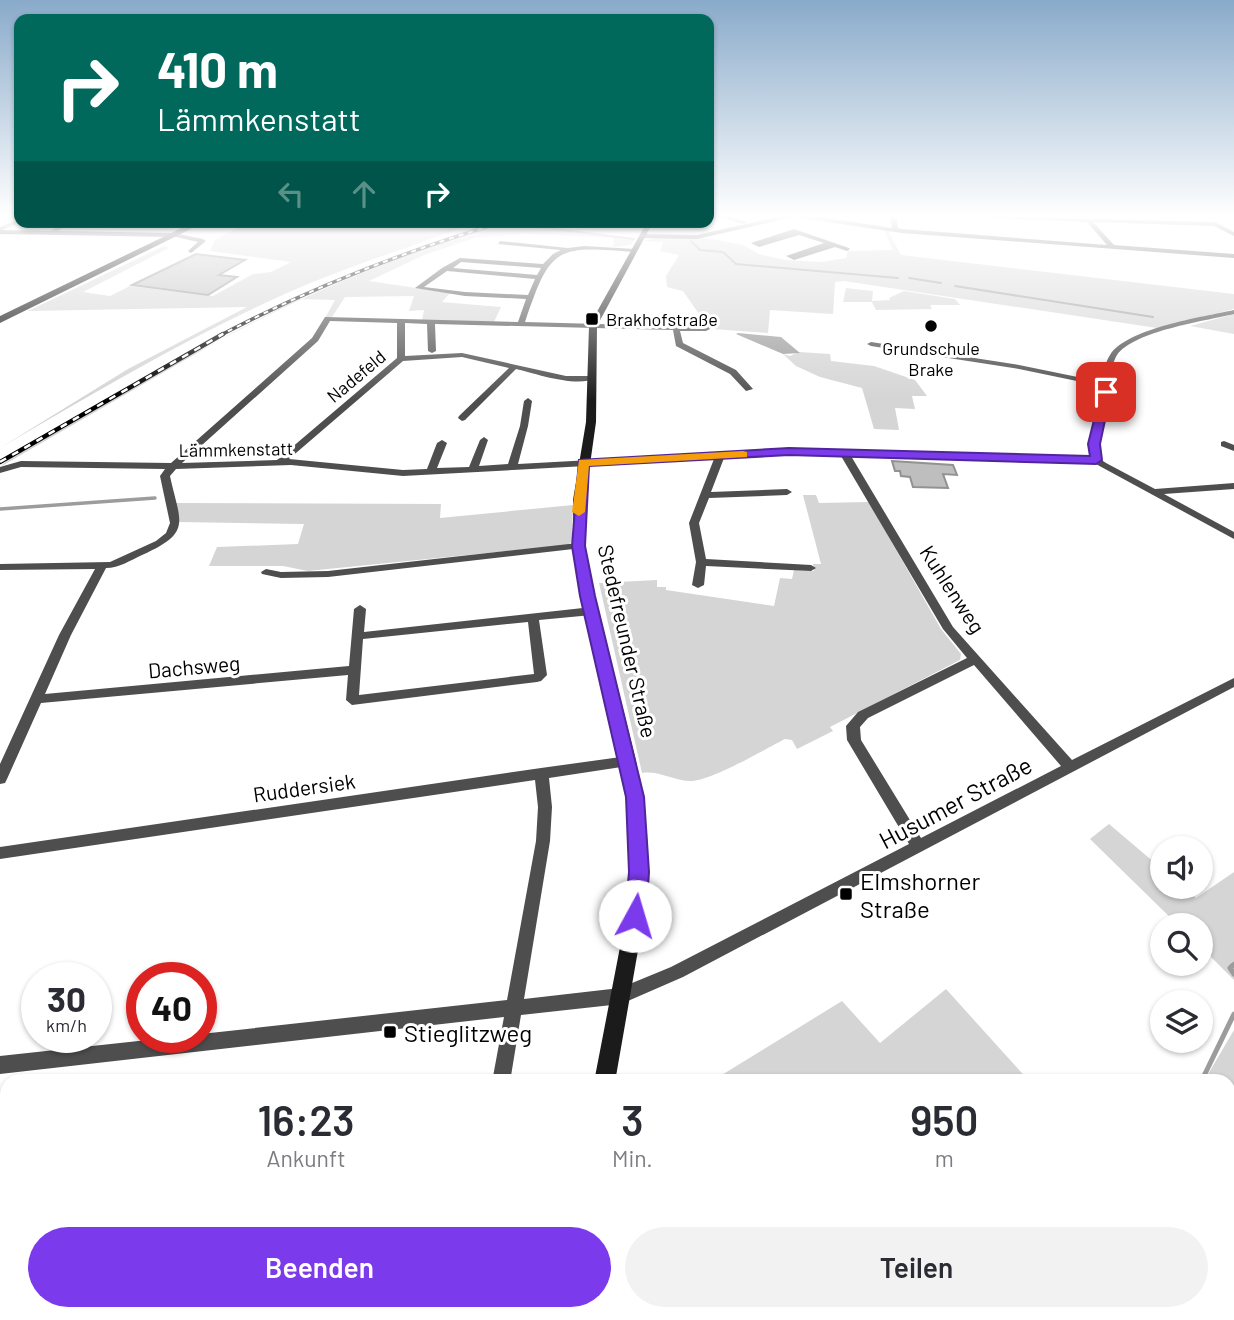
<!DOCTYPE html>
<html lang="de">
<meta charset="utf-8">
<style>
:root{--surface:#fff;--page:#f2f2f3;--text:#2b2b33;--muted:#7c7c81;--accent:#7c3aed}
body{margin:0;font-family:Barlow,sans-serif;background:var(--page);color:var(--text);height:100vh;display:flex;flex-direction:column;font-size:26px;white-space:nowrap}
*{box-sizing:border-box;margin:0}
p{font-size:23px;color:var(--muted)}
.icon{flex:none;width:38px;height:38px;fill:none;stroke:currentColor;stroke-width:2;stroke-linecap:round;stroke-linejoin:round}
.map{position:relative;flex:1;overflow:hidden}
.panel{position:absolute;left:0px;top:1074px;width:1236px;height:247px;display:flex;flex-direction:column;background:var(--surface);border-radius:21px 21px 0 0;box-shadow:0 2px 5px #0004}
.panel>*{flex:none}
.hud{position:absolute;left:14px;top:14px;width:700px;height:214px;border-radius:14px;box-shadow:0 2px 5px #0004;background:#00695c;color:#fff;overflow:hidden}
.tools{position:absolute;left:1150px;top:836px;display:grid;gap:14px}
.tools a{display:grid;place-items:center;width:63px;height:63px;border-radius:50%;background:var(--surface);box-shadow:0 2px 5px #0004;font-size:35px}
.speed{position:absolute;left:21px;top:962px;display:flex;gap:14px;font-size:35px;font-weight:700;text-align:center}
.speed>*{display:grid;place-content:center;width:91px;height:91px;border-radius:50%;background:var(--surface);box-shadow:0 2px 5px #0004;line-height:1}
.speed small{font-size:18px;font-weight:400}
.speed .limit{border:10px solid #d22;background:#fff;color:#111}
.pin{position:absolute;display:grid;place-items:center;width:60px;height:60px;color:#fff;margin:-30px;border-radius:14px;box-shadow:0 4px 10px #0006}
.me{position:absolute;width:77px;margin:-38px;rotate:6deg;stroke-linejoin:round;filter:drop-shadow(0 0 5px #0008)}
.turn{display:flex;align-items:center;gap:24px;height:147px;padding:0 28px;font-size:32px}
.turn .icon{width:91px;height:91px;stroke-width:2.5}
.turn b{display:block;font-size:49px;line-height:60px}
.lanes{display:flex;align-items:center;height:66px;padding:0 28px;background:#0003;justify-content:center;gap:35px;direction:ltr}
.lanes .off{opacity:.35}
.eta{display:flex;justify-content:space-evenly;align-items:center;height:119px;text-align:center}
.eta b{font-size:42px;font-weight:600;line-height:49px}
.action{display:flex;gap:14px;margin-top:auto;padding:14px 28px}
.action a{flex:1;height:80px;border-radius:42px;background:var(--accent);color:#fff;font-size:28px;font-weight:600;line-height:80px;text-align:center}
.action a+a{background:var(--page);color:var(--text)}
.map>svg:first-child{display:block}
</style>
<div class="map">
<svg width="1234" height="1320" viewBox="0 0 1234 1320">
<rect width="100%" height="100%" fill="#fff"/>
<g fill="#d5d5d5">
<path d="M249 222H418L434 225 437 224 431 222H478C414 246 350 265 287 293 188 337 94 393 0 448L128 369 247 307 28 311 164 246 169 248 83 292 110 296 130 286 213 296 253 274 271 272 291 262 210 251 215 240Z"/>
<path d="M508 222H540L539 226 634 240 631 245 613 247 614 238 526 234 474 238 424 255 369 281 450 293 442 302 501 307 494 322 422 320 424 310 409 311 414 296 345 297 332 317 325 318 335 300 298 299 230 334 0 467C19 448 52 436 76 421 217 337 349 267 508 222Z"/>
<polygon points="884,230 891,231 889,233 901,255 1234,294 1234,309 1157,328 844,281 835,282 833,314 770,310 768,333 713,329 699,314 683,291 667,287 666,276 679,255 660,251 663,242 644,241 654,238 703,238 728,242 743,245 759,254 785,260 822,262 846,258 848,251 893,250"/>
<polygon points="846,288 873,291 872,301 890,300 889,298 904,291 955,299 960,305 930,305 932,309 876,310 872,302 843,302"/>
<polygon points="1234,314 1234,334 1190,326"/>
<polygon points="799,352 830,354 831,361 874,366 915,380 927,396 912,396 915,409 895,408 899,430 874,429 862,388 820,377 796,366 783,354 790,356"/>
<path d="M803 495H816L819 503 869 502 941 629 961 654 960 660 830 727 833 731 797 749 792 740 785 739C765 749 711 781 691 781 674 781 658 770 642 773L599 583 657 580V587H666V590L774 606 780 578 792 579 794 570 814 571 813 564H821Z"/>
<polygon points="175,503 441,504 440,518 573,505 572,541 568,545 308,571 283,566 209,566 217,547 298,544 304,524 178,522"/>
<polygon points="1109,824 1162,869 1162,887 1183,887 1196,898 1234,872 1234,980 1201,947 1200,926 1179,926 1090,839"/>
<polygon points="946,989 1029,1081 712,1081 842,1001 880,1043"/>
<polygon points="1234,1030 1234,1320 753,1320 754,1314 1228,1314 1228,1082 1204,1081"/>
</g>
<polygon fill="#9c9c9c" points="738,333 781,337 800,353 783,354 736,334"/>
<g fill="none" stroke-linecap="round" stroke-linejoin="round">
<g stroke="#9c9c9c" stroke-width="2">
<polyline points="439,222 450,222"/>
<polyline points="528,222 530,226 634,239"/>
<polyline points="691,241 700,250 723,252 736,264 898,278"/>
<polyline points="909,278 941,283"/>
<polyline points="955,286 1153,317"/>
</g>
<polyline stroke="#9c9c9c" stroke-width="3.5" points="0,509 155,498"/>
<polyline stroke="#9c9c9c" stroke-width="4.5" points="1231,967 1234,964"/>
<g stroke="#9c9c9c" stroke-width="5">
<polyline points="1232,966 1230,968 1234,974"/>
<polyline points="1201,1082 1234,1014"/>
<polyline points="1115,1314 1117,1320"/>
</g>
</g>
<g fill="#bebebe" stroke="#929292" stroke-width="2">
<polygon points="196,254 245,260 219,275 237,277 208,295 132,285"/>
<polygon points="892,461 953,465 957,475 943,474 948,488 913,487 910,477 901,476 900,471 895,471"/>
</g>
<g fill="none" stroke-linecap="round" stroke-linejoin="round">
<g fill="#4e4e4e" fill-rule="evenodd">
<polygon points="713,215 723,215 747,222 744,224"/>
<polygon points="786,215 808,215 892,228 890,215 896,215 898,228 902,229 1107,245 1087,222 933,215 1215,222 1234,232 1234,236 1214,226 1093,222 1114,245 1234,254 1234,258 902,233 794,217 697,239 642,238 639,236 642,234 697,235"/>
<polygon points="19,219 21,222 0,231 0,227"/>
<polygon points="65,222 73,222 51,235 46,234"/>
<polygon points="602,222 648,223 651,225 648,227 600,225"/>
<polygon points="794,229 849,248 850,249 847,251 835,247 794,260 786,256 824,243 799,235 759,247 751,243"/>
<polygon points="174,233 203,239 206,241 191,253 188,251 198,242 172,236"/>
<path d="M500 241 568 248 584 246 635 249 633 252C555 245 550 248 525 322L709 327 710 329 706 331H680L683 343 736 370 753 389 746 391 730 374 676 346 673 330 435 324 436 351 432 353 428 351 427 324 405 323V356L462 353 566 376H592L596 378C577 388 537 374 516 369L465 420 462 421 458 418 459 416 509 368 462 357 403 361 289 459 403 470 427 469 437 443 442 440 447 443 437 468 469 467 480 440 484 437 488 440 479 466 508 464 520 426 524 401 528 398 532 401 528 426 518 464 789 449 1091 457 1089 451 1101 386 1019 369 871 346 867 344 871 342 1019 365 1102 382C1103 373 1105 363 1110 355 1127 328 1203 317 1234 310V314C1205 321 1134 331 1117 355 1108 368 1102 432 1099 451L1100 459 1106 463 1155 489 1234 483V489L1164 494 1234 532V539L1094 463 851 456 953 627 1072 760 1234 678V687L683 977 621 1004 521 1015 510 1082H492L504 1017 0 1074V1056L166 1038H201V1034L507 1000 536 841 538 807 535 780 0 859V847L541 768 628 756 633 757 635 761 633 765 628 766 549 778 552 807 550 841 524 999 620 988 671 967 909 844 847 740 846 726 858 712 967 658 943 629 841 456 789 455 724 458 711 492 787 489 792 492 787 495 709 498 699 523 706 559 811 565 816 568 811 571 706 566 704 585 698 588 692 585 696 562 689 523 714 459 403 476 291 465 176 469 170 476C180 523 193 532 142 555 131 560 119 568 106 568L71 635 45 694 349 666 354 609 360 605 366 609 364 632 592 607 598 611 592 615 539 620 547 675 541 681 537 682 352 705 346 700 348 675 41 703 7 779 5 783 0 784V764L59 635 95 569 0 570V564L110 562 156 541 166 533 170 523 160 476 165 469 21 467 0 473V467L21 461 171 463 312 338 325 317 518 322 526 299 465 296 415 288 442 268 460 258 543 264 553 254 561 250 498 244ZM461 262 541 268 537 275 453 268ZM447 271 535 279 528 295 465 292 424 287ZM330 321 397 323V358L277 460 182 463 318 341ZM528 622 534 674 359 695 363 639ZM974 665 1061 766 921 838 861 740 860 727 868 718Z"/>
<polygon points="1224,441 1234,445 1234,451 1221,446 1221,442"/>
<polygon points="578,543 583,546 582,548 328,577 281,578 262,574 261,572 266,569 281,572 328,571"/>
<polygon points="30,1314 63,1314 60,1320 28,1320"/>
<polygon points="451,1314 473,1314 472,1320 450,1320"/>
</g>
<g fill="#1b1b1b" fill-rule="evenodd">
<polygon points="647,222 653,222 597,326 596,422 585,500 586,561 636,761 647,833 648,871 644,916 615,1082 594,1082 626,916 630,871 631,833 620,761 574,561 573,500 586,422 589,326"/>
<polygon points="0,230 174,233 177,235 174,237 0,234"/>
<rect x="574" y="1314" width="26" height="6"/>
</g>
<polygon fill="#000" fill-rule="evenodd" points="194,222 205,222 0,323 0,316"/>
<g stroke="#000" stroke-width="3.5">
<path id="rail-far1" d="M219 336C310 288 405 251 503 222"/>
</g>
<g stroke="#000" stroke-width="4.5">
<polyline id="rail" points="0,462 223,334"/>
</g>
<use href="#rail-far1" stroke="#fff" stroke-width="2" stroke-dasharray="5" stroke-linecap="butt"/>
<use href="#rail" stroke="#fff" stroke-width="2.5" stroke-dasharray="7" stroke-linecap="butt"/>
</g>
<linearGradient id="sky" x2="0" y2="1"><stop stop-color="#89aaca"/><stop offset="0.54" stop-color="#fff"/><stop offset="1" stop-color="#fff" stop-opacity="0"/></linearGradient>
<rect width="1234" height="400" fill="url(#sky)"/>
<polygon fill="#7c3aed" stroke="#51269a" stroke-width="2" points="1106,388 1111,392 1100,444 1102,460 1096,464 789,455 589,466 585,546 595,596 644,797 649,872 646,916 643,923 635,925 628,923 625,916 629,872 626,797 580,596 572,546 579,460 789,448 1090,456 1088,444 1101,392"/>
<polygon fill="#f59e0b" points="743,451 747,452 747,457 589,466 585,512 579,516 572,512 579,460"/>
<g fill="#000" stroke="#fff" stroke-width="2.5">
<rect x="585" y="312" width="14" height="14" rx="3.5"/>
<circle cx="931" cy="326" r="7"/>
<rect x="839" y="887" width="14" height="14" rx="3.5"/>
<rect x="383" y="1025" width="14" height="14" rx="3.5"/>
</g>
<g text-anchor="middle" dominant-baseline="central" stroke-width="6" stroke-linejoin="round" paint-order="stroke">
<g font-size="18" fill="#000" stroke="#fff" text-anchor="start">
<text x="606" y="319">Brakhofstraße</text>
<text x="931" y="348" text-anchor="middle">Grundschule<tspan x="931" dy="21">Brake</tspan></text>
</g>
<g font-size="18" fill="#000" stroke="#fff">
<text transform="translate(356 376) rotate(-40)">Nadefeld</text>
<text transform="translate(236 449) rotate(-1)">Lämmkenstatt</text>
</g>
<g font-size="21" fill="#000" stroke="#fff">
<text transform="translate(953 589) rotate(57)">Kuhlenweg</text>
<text transform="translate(628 641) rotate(77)">Stedefreunder Straße</text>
<text transform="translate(194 666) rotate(-5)">Dachsweg</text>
<text transform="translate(304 787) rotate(-8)">Ruddersiek</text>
</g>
<g font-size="24" fill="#000" stroke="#fff">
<text transform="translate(955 802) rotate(-28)">Husumer Straße</text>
</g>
<g font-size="24" fill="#000" stroke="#fff" text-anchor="start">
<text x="860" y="880">Elmshorner<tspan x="860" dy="28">Straße</tspan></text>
<text x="404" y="1032">Stieglitzweg</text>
</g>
</g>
</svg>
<div class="tools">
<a><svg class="icon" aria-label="sound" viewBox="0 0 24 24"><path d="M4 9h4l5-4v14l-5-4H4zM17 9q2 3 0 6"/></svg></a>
<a><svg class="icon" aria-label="search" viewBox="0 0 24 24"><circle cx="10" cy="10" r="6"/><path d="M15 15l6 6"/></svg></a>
<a><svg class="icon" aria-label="layers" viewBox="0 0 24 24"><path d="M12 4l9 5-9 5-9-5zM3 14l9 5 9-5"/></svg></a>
</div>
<div class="speed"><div>30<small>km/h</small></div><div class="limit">40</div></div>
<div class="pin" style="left:1106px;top:392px;background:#d93025"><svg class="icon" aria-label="arrive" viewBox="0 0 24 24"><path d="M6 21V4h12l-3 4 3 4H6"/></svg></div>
<svg class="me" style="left:635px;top:916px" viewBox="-20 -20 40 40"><circle r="19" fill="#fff"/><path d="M0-13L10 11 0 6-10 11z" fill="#7c3aed"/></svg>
<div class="hud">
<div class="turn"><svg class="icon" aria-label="right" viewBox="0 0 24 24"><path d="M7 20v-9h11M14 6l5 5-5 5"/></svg><div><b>410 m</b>Lämmkenstatt</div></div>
<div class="lanes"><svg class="icon off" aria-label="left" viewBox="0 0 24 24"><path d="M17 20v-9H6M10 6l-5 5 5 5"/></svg><svg class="icon off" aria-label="ahead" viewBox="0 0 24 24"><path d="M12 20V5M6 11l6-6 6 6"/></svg><svg class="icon" aria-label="right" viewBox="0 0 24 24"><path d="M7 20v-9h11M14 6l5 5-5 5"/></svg></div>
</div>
<section class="panel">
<div class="eta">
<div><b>16:23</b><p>Ankunft</p></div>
<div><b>3</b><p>Min.</p></div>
<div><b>950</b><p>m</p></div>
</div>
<div class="action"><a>Beenden</a><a>Teilen</a></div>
</section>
</div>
